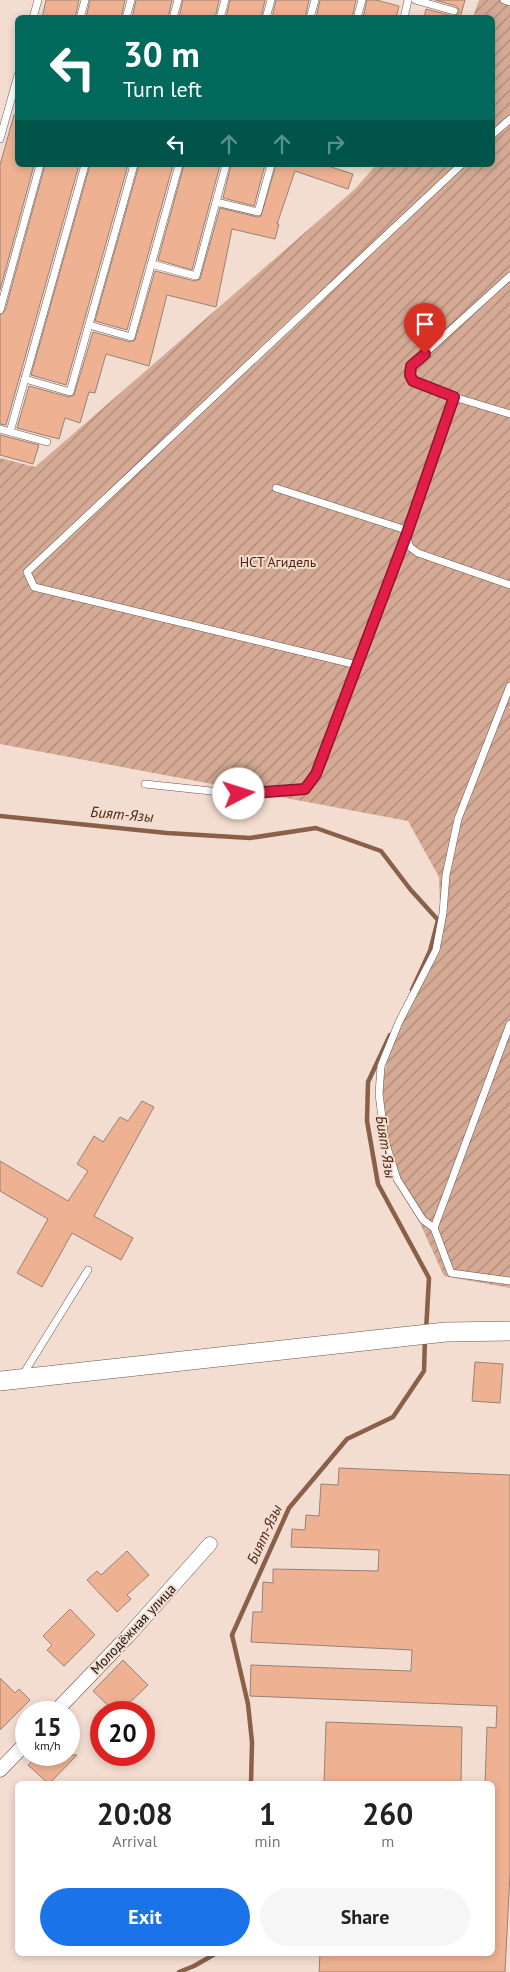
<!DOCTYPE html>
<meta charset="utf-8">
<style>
:root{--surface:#fff;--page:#f6f6f6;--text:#222;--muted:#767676;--accent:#1a73e8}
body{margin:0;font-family:"PT Sans",sans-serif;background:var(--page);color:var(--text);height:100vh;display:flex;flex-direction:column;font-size:19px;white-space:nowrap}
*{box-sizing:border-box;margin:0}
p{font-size:16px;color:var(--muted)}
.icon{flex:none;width:28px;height:28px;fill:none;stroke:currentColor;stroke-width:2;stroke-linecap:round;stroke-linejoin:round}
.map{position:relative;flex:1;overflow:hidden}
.sheet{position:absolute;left:15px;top:1781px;width:480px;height:175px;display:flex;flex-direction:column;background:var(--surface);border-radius:8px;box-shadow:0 2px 8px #0003}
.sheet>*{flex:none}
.top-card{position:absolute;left:15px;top:15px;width:480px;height:152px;border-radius:8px;box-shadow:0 2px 8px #0003;background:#00695c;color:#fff;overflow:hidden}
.speed{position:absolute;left:15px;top:1701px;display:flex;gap:10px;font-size:25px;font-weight:700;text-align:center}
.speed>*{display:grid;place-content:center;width:65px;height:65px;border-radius:50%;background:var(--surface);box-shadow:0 2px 8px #0003;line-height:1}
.speed small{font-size:12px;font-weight:400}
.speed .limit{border:8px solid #d22;background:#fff;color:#111}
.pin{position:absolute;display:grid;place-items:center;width:42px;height:42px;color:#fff;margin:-51px -21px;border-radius:50% 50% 50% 0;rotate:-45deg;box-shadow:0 0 5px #0007}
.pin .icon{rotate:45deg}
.me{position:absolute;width:55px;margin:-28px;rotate:85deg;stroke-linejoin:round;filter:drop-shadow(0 0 4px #0008)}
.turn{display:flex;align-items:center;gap:18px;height:105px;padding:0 25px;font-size:22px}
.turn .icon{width:65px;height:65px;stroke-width:2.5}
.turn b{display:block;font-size:35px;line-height:42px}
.lanes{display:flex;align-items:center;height:48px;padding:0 25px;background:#0003;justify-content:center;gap:25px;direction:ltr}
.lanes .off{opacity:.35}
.eta{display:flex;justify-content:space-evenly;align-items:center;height:85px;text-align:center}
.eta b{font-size:30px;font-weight:700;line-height:35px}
.action{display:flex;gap:10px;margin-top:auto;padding:10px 25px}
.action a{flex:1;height:58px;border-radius:30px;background:var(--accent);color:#fff;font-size:20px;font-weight:700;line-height:58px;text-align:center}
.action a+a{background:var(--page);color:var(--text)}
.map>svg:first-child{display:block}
</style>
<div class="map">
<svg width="510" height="1972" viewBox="0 0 510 1972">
<defs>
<pattern id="garden-furrows" width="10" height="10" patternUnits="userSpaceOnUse" patternTransform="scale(1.25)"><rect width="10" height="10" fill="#d4aa94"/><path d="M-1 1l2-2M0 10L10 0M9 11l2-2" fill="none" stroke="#ab8977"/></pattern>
</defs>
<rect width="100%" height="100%" fill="#f3ddd1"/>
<polygon fill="url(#garden-furrows)" points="479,0 510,0 510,1288 444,1276 394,1166 385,1121 382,1080 395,1035 441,932 439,877 408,821 0,744 0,458 35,467 355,189 376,165 492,165 492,18 473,17"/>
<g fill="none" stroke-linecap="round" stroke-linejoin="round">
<g stroke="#8a6049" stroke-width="4.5">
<polyline points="0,816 167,833 250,838 316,828 381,851 410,889 438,920 430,951 412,990"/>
<polyline points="390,1035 368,1082 367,1121 378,1184 429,1278 426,1331"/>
<polyline points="251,1784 252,1742 248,1704 232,1635 289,1508 347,1439 393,1417 424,1371 425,1338"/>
<polyline points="179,1972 194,1966 215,1954"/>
</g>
</g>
<g fill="#eeb292" stroke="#968277">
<polygon points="46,0 79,0 75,18 42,18"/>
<polygon points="90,0 125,0 121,18 86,18"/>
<polygon points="136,0 172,0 168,18 132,18"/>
<polygon points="183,0 219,0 215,18 179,18"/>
<polygon points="230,0 265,0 261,18 226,18"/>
<polygon points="276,0 309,0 305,18 272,18"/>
<polygon points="320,0 356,0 352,18 316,18"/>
<polygon points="367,0 376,0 399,6 396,18 363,18"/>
<polygon points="435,0 465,0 460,18 424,18 426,9 453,16 459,13 459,9 456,6"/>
<polygon points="14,115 18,115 18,165 34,165 0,290 0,165"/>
<polygon points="45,165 79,165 6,425 0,424 0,315 5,311"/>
<polygon points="90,165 128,165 66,385 31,375"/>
<polygon points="139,165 173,165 127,330 95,321"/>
<polygon points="184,165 220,165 192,270 158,260"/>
<polygon points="231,165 265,165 254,206 223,198"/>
<polygon points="276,165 325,165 353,174 348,189 295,171 277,224 279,224 275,239 232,229 216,307 167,295 149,366 106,354 95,393 89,392 80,423 65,418 59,439 17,428 29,386 69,397 74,395 93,332 130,342 135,340 155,271 195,281 200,279 220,208 257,217 261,216"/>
<polygon points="0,435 39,445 33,464 0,455"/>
<polygon points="142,1101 154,1107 94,1216 133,1238 121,1260 72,1233 42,1287 17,1273 48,1219 0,1191 0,1161 68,1201 88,1171 77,1164 94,1136 103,1142 120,1117 128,1121"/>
<polygon points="475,1362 503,1364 500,1403 472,1401"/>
<polygon points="339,1468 510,1475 510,1873 505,1972 319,1972 320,1954 492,1954 492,1784 485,1784 487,1727 496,1728 497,1706 250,1696 251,1665 411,1671 412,1650 251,1642 253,1612 262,1612 263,1582 273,1583 273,1569 378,1571 379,1550 291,1547 292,1529 305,1530 306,1515 319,1516 321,1484 338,1485"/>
<polygon points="127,1551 149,1575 127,1595 131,1599 117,1612 87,1580 97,1571 101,1575"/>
<polygon points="70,1609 95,1635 64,1666 47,1650 52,1645 43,1636"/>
<polygon points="123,1660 148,1685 120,1712 115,1712 93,1691"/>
<polygon points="0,1678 15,1693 19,1689 30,1700 0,1730"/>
<polygon points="326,1722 462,1727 461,1784 324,1784"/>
<polygon points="38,1755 77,1755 49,1784 28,1765"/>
</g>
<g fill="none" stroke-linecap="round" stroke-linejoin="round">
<g stroke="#69564c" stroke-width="8">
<g id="service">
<polyline points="415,0 454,11"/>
<polyline points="504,0 510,2"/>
<polyline points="33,18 38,0"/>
<polyline points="80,18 85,0"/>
<polyline points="126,18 131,0"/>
<polyline points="173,18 178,0"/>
<polyline points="220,18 225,0"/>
<polyline points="266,18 271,0"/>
<polyline points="310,18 315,0"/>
<polyline points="357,18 362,0"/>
<polyline points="404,18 408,0"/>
<polyline points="492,135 510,119"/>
<polyline points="0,139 18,75"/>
<polyline points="216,202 258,212 271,165"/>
<polyline points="151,264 196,276 226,165"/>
<polyline points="0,310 40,165"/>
<polyline points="89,325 131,337 179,165"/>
<polyline points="25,379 70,392 134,165"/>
<polyline points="454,397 510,414"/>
<polyline points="0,429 47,442"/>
<polyline points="10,432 85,165"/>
<polyline points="276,488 403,529 410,547 418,553 510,585"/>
<polyline points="357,665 34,587 27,572 461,165"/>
<polyline points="145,784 239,794 305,789 316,774 406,536 454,397 413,381 410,375 411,366 510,276"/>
<polyline points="510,1024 434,1228 451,1273 510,1281"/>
<polyline points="434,1228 423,1220 397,1179 385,1141 379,1094 381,1066 399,1022 436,950 443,913 446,875 458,819 510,686"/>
<polyline points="22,1376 88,1270"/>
</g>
</g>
<g stroke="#69564c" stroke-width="15">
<g id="minor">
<polyline points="55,1712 128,1636 210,1544"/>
<polyline points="0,1770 26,1743"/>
</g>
</g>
<g stroke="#69564c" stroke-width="20">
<polyline id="secondary" points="0,1381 446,1332 510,1331"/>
</g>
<use href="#service" stroke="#fff" stroke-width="7"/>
<use href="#minor" stroke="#fff" stroke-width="14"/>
<use href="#secondary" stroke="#fff" stroke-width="19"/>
</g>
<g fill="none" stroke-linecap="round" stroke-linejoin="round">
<g stroke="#92132f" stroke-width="12">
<polyline id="route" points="239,794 305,789 316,774 406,536 454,397 413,381 410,375 411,366 425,354"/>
</g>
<use href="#route" stroke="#e11d48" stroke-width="9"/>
</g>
<g text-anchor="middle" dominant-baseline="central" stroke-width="4" stroke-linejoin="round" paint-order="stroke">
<g font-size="14" fill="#4d260f" stroke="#f3ddd1">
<text x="278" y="562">НСТ Агидель</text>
</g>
<g font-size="14" fill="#1e1612" stroke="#f3ddd1">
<text transform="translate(133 1629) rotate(-47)">Молодёжная улица</text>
</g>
<g font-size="15" font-style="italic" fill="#4e2710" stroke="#f3ddd1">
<text transform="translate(122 814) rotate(5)">Бият-Язы</text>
<text transform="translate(386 1147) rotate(81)">Бият-Язы</text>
<text transform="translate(264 1534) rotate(-65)">Бият-Язы</text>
</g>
</g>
</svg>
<div class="speed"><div>15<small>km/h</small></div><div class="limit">20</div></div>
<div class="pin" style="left:425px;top:354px;background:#d93025"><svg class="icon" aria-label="arrive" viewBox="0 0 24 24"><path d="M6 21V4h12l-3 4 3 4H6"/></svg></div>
<svg class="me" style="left:239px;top:794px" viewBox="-20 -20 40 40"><circle r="19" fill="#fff"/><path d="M0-13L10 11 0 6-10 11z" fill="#e11d48"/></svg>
<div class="top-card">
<div class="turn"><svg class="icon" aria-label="left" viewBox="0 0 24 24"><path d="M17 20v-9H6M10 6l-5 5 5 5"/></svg><div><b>30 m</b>Turn left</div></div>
<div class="lanes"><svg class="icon" aria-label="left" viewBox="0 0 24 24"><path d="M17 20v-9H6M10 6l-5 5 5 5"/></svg><svg class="icon off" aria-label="ahead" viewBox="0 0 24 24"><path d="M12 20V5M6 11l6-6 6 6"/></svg><svg class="icon off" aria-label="ahead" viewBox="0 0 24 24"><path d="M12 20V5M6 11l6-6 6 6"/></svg><svg class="icon off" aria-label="right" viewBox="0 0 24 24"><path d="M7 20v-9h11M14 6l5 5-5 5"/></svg></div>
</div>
<section class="sheet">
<div class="eta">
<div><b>20:08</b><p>Arrival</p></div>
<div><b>1</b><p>min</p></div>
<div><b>260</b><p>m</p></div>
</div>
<div class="action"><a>Exit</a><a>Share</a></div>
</section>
</div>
